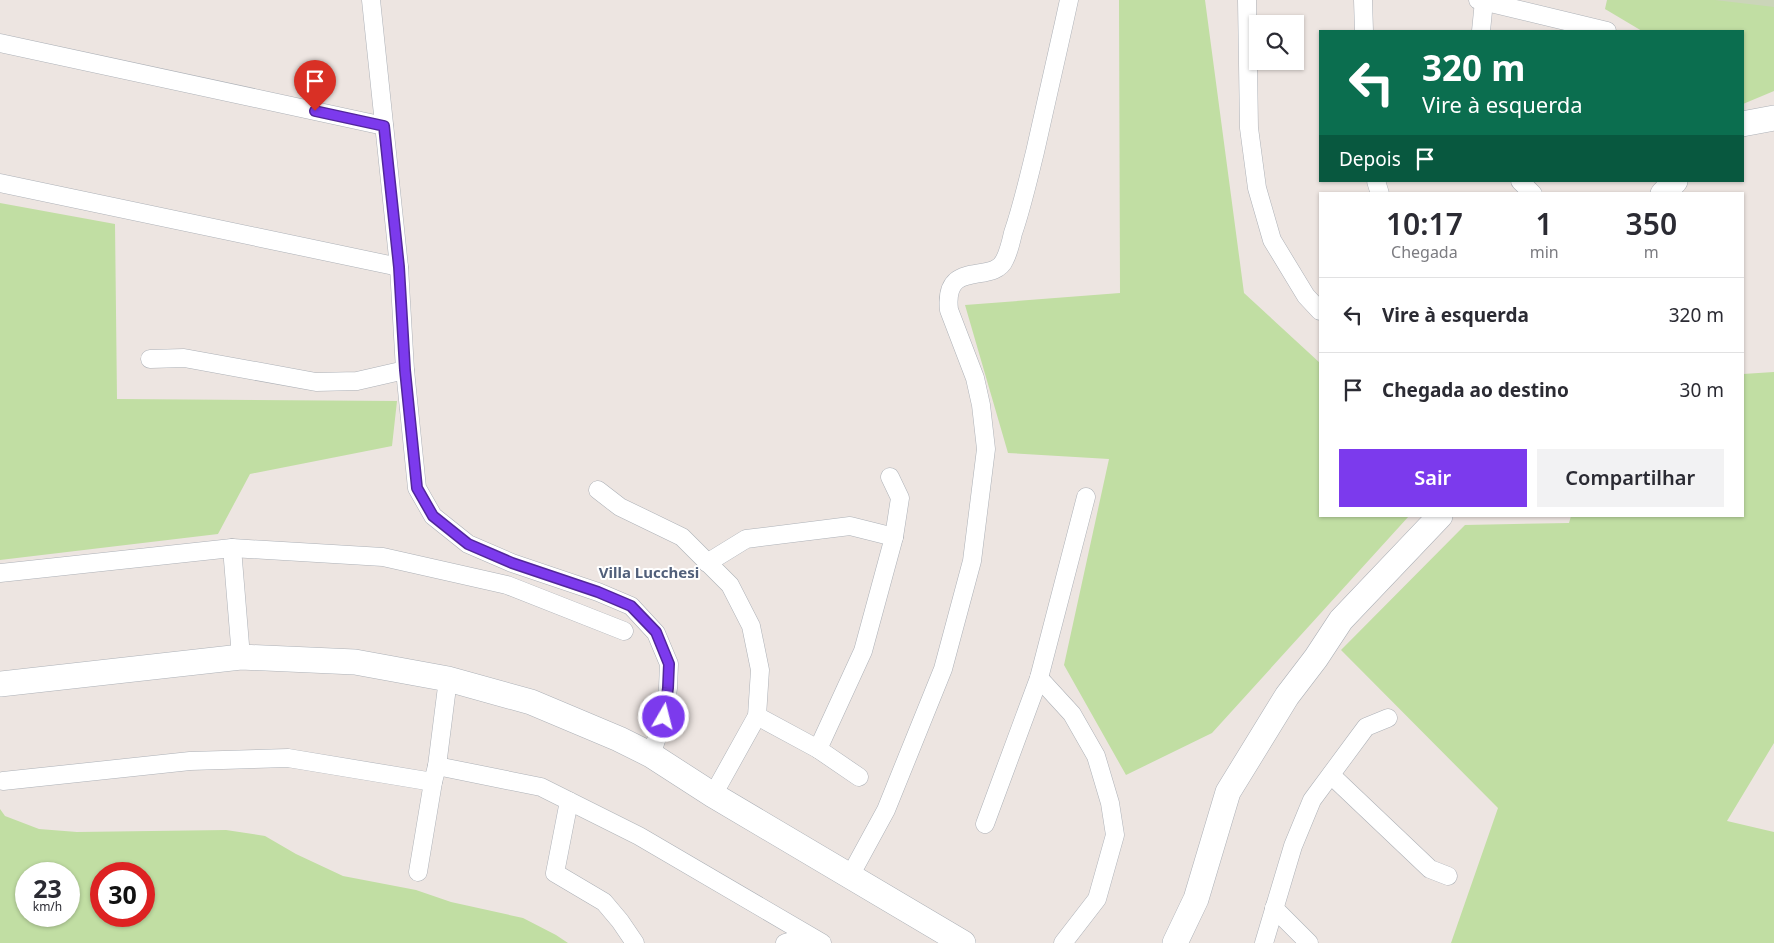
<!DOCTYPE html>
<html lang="pt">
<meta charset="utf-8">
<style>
:root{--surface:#fff;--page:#f2f2f3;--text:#2b2b33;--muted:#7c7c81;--line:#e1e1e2;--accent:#7c3aed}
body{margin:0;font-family:"Noto Sans",sans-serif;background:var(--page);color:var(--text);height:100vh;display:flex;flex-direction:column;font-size:19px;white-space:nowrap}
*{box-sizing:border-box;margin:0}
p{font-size:16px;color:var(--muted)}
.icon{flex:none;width:28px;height:28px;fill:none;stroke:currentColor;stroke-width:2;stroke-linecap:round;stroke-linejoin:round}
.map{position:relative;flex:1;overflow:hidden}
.sheet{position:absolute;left:1319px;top:192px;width:425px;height:325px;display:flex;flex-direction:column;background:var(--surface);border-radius:0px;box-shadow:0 1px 4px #0004}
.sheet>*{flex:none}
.hud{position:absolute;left:1319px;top:30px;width:425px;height:152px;border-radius:0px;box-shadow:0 1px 4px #0004;background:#0b6e4f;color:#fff;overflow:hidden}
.controls{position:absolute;left:1249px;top:15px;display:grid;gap:10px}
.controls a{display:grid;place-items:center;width:55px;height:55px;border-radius:0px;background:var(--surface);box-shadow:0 1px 4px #0004;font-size:25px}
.speed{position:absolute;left:15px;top:862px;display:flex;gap:10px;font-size:25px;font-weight:700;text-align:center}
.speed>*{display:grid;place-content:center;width:65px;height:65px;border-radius:50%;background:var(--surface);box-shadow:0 1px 4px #0004;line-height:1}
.speed small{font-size:12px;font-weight:400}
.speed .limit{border:8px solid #d22;background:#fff;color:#111}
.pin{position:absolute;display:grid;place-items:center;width:42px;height:42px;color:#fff;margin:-51px -21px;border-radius:50% 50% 50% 0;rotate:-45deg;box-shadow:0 0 5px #0007}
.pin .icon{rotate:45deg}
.me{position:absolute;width:55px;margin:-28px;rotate:8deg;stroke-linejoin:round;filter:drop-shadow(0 0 4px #0008)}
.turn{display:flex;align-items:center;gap:18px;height:105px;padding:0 20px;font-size:22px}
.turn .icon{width:65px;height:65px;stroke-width:2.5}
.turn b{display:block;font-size:35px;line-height:42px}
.then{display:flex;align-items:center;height:48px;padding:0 20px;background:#0003;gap:10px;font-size:19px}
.eta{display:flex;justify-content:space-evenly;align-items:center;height:85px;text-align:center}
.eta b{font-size:30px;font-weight:600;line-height:35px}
.action{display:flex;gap:10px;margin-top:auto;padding:10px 20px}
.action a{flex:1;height:58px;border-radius:0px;background:var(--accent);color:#fff;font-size:20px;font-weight:600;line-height:58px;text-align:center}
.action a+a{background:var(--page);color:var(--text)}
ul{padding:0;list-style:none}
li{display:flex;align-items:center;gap:15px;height:75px;padding:0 20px;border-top:1px solid var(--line)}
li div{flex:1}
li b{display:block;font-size:19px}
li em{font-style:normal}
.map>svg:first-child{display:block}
</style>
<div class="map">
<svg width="1774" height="943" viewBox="0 0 1774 943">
<rect width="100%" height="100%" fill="#ede5e1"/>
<g fill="#c1dea3" fill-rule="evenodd">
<polygon points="1119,0 1205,0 1244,293 1320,363 1320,516 1409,516 1212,733 1126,775 1064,665 1109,459 1008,453 965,305 1120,293"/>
<polygon points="1607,0 1774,0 1774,91 1743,104 1742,31 1642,31 1605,9"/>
<polygon points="0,203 115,224 117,399 397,401 392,446 250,474 218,534 0,560"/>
<polygon points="1774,372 1774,743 1727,821 1774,832 1774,943 1451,943 1498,808 1341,650 1465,525 1569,523 1571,516 1742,516 1743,374"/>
<path d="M0 809 5 816 39 829 77 832 226 830 265 836 296 854 343 876 416 890 451 902 523 918 556 935 568 943H0ZM26 874H69V916H26ZM101 874H144V916H101Z"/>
</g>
<polygon fill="#cbd5b9" points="1715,0 1774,0 1774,7"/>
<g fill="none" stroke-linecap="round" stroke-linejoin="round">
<g stroke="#adb1b7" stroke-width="19">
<g id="street">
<polyline points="371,0 399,267 405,370 417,488 433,516 468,544 512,563 598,592 631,606 656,633 669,664 668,688 664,717 651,755"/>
<polyline points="1247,0 1249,128 1257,188 1272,240 1306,296 1320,311"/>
<polyline points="1363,0 1364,31"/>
<polyline points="1478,0 1607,31"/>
<polyline points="1481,31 1484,1"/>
<polyline points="0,43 384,126"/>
<polyline points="1376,181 1380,194"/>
<polyline points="1520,181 1533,194"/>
<polyline points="0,183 399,267"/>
<polyline points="150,359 184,358 316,382 357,381 405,370"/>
<polyline points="598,490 620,507 682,537 730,585 751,626 760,670 757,716 713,795"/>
<polyline points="232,548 241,657"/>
<polyline points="707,563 746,539 850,526 894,537"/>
<polyline points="0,573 232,548 383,557 507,585 624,631"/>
<polyline points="1039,678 1072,714 1096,756 1110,803 1115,835 1097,899 1063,943"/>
<polyline points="757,716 818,749 859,777"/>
<polyline points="818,749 863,651 894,537 900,498 890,477"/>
<polyline points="437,766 541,787 639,836 822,943"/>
<polyline points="1331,775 1430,869 1448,876"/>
<polyline points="3,781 190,761 288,758 433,782"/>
<polyline points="569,801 555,873 604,902 620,921 635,943"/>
<polyline points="985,824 1039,678 1086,497"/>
<polyline points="418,872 433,782 437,766 448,679"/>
<path d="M850 876 886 810 943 669 972 561 986 449 981 405 975 378 949 310C943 257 994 286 1005 259 1009 251 1011 242 1013 233 1022 207 1028 180 1035 152 1046 102 1058 51 1069 0"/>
<polyline points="1274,908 1309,943"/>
<polyline points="785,943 808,936"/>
<polyline points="1264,943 1293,846 1312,800 1366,727 1388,718"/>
</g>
</g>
<g stroke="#adb1b7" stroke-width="26">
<g id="secondary">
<polyline points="1742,124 1774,118"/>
<polyline points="1663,194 1675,181"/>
<polyline points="0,684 241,657 355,662 448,679 531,702 619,739 651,755 713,795 963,943"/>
<polyline points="1175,943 1196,899 1228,792 1287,696 1316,658 1341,620 1440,516"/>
</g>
</g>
<use href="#street" stroke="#fff" stroke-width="18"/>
<use href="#secondary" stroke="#fff" stroke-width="25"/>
</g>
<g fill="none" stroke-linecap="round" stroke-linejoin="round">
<g stroke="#51269a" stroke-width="12">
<polyline id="route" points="315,111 384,126 399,267 405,370 417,488 433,516 468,544 512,563 598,592 631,606 656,632 669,664 668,688 664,717"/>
</g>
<use href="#route" stroke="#7c3aed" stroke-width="9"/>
</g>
<g text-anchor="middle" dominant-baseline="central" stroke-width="4" stroke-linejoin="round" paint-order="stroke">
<g font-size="15" font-weight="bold" fill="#515f7a" stroke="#fff">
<text x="649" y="572">Villa Lucchesi</text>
</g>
</g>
</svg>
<div class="controls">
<a><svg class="icon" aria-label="search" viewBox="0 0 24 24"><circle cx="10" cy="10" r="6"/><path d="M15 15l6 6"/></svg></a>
</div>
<div class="speed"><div>23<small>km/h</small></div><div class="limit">30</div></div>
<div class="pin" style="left:315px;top:111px;background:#d93025"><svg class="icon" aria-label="arrive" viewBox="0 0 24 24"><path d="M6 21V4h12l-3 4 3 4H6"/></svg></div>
<svg class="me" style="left:664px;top:717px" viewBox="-20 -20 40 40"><circle r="17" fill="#7c3aed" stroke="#fff" stroke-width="3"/><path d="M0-11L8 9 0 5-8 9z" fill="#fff"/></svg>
<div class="hud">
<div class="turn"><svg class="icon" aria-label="left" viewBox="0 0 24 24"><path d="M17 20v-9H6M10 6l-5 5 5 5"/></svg><div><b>320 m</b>Vire à esquerda</div></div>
<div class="then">Depois<svg class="icon" aria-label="arrive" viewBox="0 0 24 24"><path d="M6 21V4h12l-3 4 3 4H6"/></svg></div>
</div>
<section class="sheet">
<div class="eta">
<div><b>10:17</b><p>Chegada</p></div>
<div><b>1</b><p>min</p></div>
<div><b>350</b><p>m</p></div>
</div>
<ul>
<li><svg class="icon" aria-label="left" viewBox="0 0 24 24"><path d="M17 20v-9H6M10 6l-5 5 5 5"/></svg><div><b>Vire à esquerda</b></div><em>320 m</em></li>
<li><svg class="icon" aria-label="arrive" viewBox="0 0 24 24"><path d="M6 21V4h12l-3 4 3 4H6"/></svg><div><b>Chegada ao destino</b></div><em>30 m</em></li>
</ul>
<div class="action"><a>Sair</a><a>Compartilhar</a></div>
</section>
</div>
